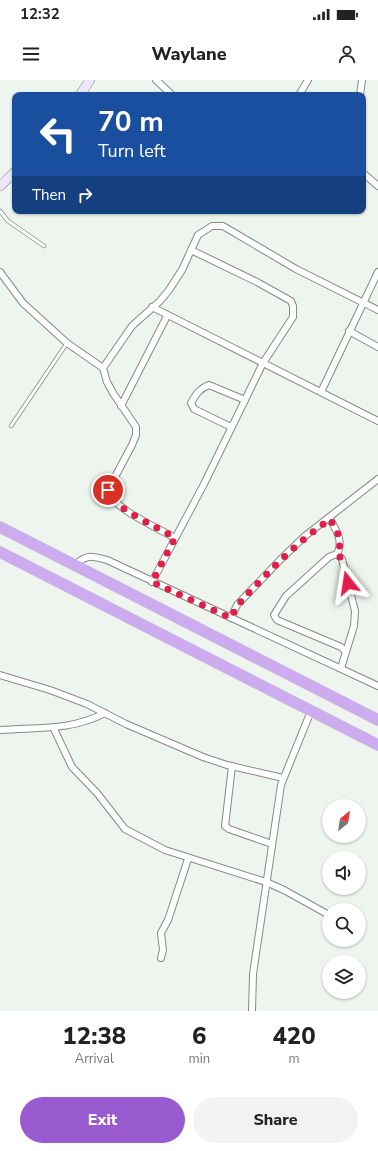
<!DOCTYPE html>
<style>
:root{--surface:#fff;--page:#f2f2f2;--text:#222;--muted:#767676;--accent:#995ad0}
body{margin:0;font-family:"Nunito Sans",sans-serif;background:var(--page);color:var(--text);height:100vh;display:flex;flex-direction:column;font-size:15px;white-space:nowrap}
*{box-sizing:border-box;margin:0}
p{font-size:13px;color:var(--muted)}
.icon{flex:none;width:22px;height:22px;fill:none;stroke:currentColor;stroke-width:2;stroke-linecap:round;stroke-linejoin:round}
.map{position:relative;height:931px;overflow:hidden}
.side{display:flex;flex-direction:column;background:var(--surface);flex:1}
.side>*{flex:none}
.hud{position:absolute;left:12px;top:12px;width:354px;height:122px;border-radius:8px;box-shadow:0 1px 3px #0004;background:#1a4fa0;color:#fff;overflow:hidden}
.needle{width:26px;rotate:30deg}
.buttons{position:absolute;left:322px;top:719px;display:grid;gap:8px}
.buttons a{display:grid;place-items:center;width:44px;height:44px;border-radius:50%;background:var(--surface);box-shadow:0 1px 3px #0004;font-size:20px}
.pin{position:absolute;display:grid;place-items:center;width:34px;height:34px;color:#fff;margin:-17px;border:2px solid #fff;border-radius:50%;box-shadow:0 1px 4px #0007}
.me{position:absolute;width:44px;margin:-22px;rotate:345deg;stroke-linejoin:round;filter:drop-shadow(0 0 3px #0008)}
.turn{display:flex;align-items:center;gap:14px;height:84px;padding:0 20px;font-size:18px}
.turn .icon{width:52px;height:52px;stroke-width:2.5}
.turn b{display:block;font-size:28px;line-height:34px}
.then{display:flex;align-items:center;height:38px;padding:0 20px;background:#0003;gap:8px;font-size:15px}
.eta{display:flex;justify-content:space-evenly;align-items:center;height:68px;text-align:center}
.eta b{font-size:24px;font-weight:800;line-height:28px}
.primary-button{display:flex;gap:8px;margin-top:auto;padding:8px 20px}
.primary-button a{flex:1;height:46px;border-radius:24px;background:var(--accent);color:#fff;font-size:16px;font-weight:800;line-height:46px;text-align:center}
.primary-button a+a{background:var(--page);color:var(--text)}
.status{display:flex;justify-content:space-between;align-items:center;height:28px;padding:0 20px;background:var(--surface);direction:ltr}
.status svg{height:11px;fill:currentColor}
header{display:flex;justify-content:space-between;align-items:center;height:52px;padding:0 20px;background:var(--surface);font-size:18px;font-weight:800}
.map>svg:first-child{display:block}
</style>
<div class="status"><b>12:32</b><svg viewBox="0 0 49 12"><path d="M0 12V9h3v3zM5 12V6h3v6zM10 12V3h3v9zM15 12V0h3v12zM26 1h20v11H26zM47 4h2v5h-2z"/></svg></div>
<header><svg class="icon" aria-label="menu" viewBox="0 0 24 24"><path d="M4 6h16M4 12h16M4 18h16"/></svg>Waylane<svg class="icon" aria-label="person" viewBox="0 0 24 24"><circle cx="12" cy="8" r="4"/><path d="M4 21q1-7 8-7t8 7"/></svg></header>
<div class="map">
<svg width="378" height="931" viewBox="0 0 378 931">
<rect width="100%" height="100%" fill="#edf5ee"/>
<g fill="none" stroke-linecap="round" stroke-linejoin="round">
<g stroke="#838b85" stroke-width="4.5">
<g id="lane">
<polyline points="0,131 8,141 44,166"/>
<polyline points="11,346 67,263"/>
</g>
</g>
<g stroke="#838b85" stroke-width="8">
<g id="street">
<polyline points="156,0 172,15"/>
<polyline points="299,15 308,0"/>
<polyline points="360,15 362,0"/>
<polyline points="363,93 378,106"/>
<path d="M0 192 23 223 67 263 103 288 107 302 113 313 136 347V355L132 365 108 410C111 428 160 449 175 458"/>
<polyline points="152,227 378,341"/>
<polyline points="349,251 378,267"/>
<polyline points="103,288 132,246 160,221 169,210 182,190 198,155 212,146 223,146 296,189 378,230"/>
<polyline points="321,312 378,192"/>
<polyline points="121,326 167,236"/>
<path d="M231 347 194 329 191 323C196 314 199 309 209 305L245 320"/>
<path d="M330 439C336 450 344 461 337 474"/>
<polyline points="337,474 329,477 286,516 274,535 277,540 341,567 345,571"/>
<polyline points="337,474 342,479 355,531 354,546 341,588"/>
<path d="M75 485C86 474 92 476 107 480L378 606"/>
<polyline points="152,502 204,404 263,283 293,237 293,226 291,221 257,202 191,170"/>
<polyline points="231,538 237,525 280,480 305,456 378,399"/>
<polyline points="0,595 50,610 87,624 126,644 203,677 227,685 283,698"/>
<polyline points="54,649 72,687 97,713 125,749 165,770 266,802 284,810 329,835"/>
<path d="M0 650C38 647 70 651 105 633"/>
<polyline points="232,686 225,746 229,749 272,764"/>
<polyline points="161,878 163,870 161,853 168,840 188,779"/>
<polyline points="252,931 253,894 281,705 311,631"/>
</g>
</g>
<g stroke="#838b85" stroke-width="10">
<g id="secondary">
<polyline points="80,15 90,0"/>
<polyline points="0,106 15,92"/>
</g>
</g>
<g stroke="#d2d3d3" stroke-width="12">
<g id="highway">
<polyline points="0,447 378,640"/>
<polyline points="0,472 378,665"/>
</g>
</g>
<use href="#lane" stroke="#fff" stroke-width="3"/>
<use href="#street" stroke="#fff" stroke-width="6"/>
<use href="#secondary" stroke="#f0e6fa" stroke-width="9"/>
<use href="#highway" stroke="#ccabef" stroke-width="11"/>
</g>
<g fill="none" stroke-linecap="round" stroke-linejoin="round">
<path stroke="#e11d48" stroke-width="7" stroke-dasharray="0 12.6" d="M108 410C111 428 160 448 175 458L152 502 231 538C238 521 251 511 263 498 284 476 305 457 330 439 336 450 344 461 337 474L342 479 348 503"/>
</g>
</svg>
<div class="buttons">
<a><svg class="needle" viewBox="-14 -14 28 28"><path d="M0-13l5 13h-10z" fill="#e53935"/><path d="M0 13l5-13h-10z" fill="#767676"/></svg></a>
<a><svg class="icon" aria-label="sound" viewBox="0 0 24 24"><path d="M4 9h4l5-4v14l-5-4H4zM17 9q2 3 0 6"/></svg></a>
<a><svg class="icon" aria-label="search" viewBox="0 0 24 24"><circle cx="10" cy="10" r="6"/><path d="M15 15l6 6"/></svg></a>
<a><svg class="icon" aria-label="layers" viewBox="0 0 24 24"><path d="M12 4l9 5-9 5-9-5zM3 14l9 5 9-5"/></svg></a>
</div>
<div class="pin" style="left:108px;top:410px;background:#d93025"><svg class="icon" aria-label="arrive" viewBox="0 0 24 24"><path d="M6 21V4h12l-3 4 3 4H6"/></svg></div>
<svg class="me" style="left:348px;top:503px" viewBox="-20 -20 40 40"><path d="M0-17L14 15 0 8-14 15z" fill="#e11d48" stroke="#fff" stroke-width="4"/></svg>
<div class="hud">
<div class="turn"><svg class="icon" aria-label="left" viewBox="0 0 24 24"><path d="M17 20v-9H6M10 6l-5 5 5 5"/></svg><div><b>70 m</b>Turn left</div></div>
<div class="then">Then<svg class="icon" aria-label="right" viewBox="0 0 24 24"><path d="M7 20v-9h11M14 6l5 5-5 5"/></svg></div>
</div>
</div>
<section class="side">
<div class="eta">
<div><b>12:38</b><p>Arrival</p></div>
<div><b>6</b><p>min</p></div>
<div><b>420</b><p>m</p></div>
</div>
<div class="primary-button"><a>Exit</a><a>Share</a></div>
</section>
